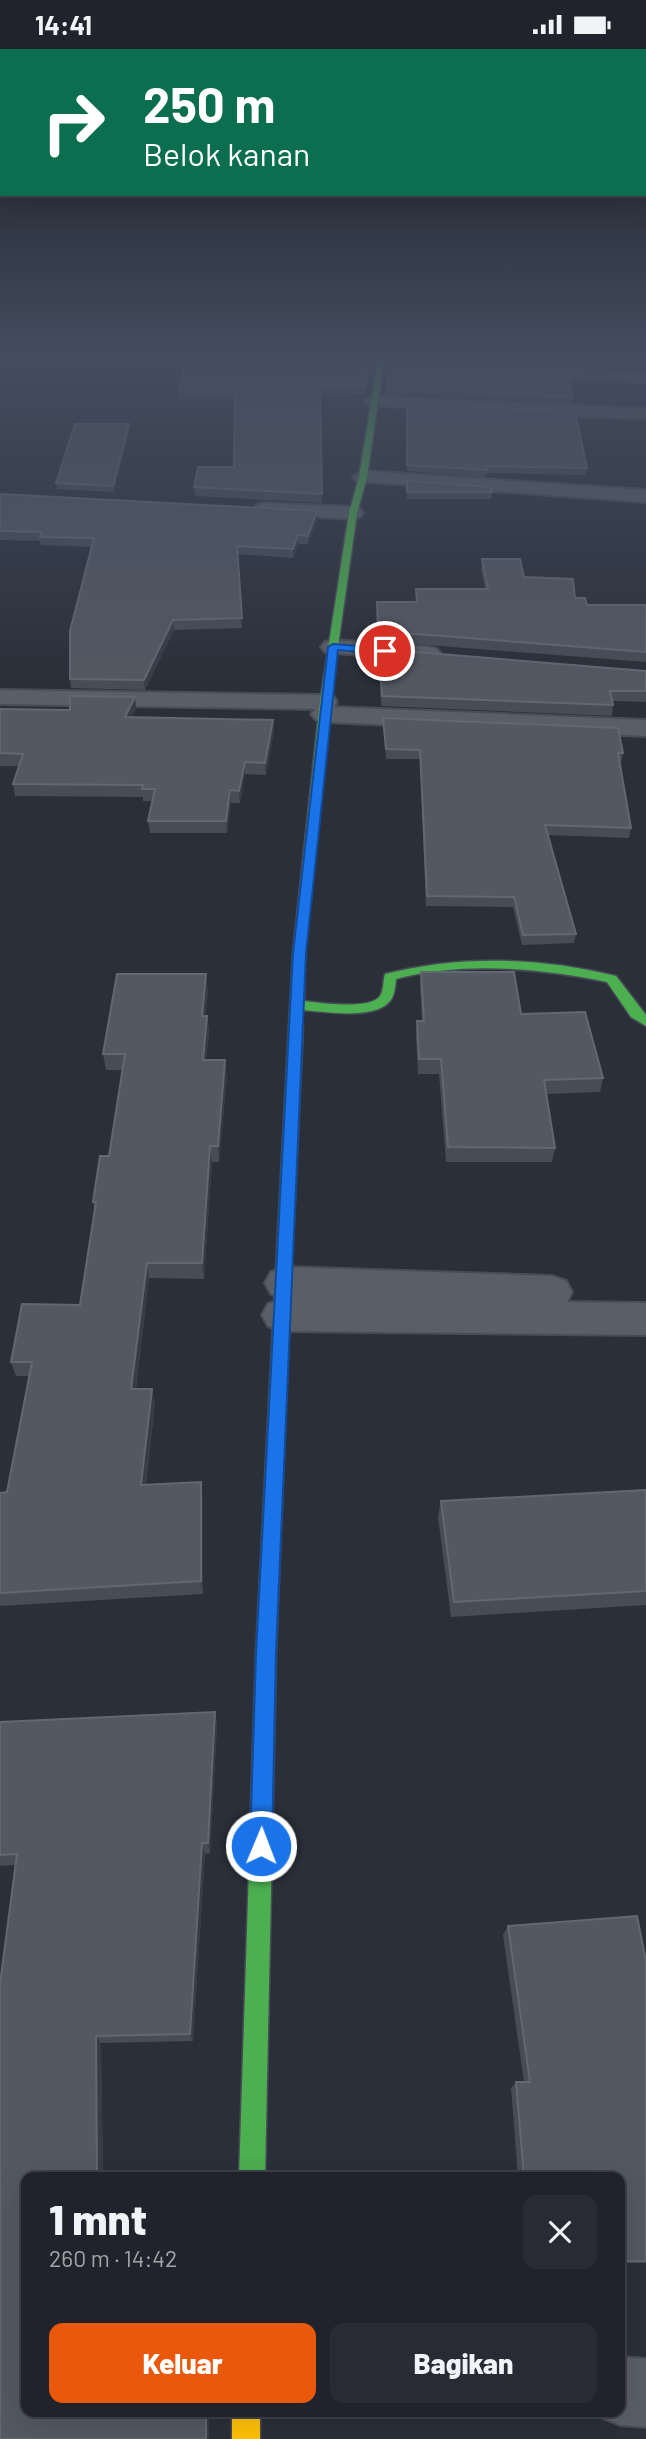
<!DOCTYPE html>
<html lang="id">
<meta charset="utf-8">
<style>
:root{--surface:#20232b;--page:#282b33;--text:#f1f3f6;--muted:#a2a4a9;--line:#3d4047;--accent:#ea580c}
body{margin:0;font-family:Barlow,sans-serif;background:var(--page);color:var(--text);height:100vh;display:flex;flex-direction:column;font-size:26px;white-space:nowrap}
*{box-sizing:border-box;margin:0}
p{font-size:23px;color:var(--muted)}
.icon{flex:none;width:38px;height:38px;fill:none;stroke:currentColor;stroke-width:2;stroke-linecap:round;stroke-linejoin:round}
.map{position:relative;flex:1;overflow:hidden}
.details{position:absolute;left:21px;top:2123px;width:604px;height:245px;display:flex;flex-direction:column;background:var(--surface);border-radius:14px;box-shadow:0 7px 28px #0002,0 0 0 2px var(--line)}
.details>*{flex:none}
.top-card{position:absolute;left:0px;top:0px;width:648px;height:147px;box-shadow:0 7px 28px #0002,0 0 0 2px var(--line);background:#0b6e4f;color:#fff;overflow:hidden}
.pin{position:absolute;display:grid;place-items:center;width:60px;height:60px;color:#fff;margin:-30px;border:4px solid #fff;border-radius:50%;box-shadow:0 2px 7px #0007}
.me{position:absolute;width:77px;margin:-38px;rotate:1deg;stroke-linejoin:round;filter:drop-shadow(0 0 5px #0008)}
.turn{display:flex;align-items:center;gap:24px;height:147px;padding:0 28px;font-size:32px}
.turn .icon{width:91px;height:91px;stroke-width:2.5}
.turn b{display:block;font-size:49px;line-height:60px}
.round{display:grid;place-items:center;flex:none;width:74px;height:74px;border-radius:14px;background:var(--page)}
.overview{display:flex;align-items:center;justify-content:space-between;height:119px;padding:0 28px}
h1{font-size:42px;font-weight:800;line-height:52px}
.action{display:flex;gap:14px;margin-top:auto;padding:14px 28px}
.action a{flex:1;height:80px;border-radius:14px;background:var(--accent);color:#fff;font-size:28px;font-weight:800;line-height:80px;text-align:center}
.action a+a{background:var(--page);color:var(--text)}
.status{display:flex;justify-content:space-between;align-items:center;height:49px;padding:0 35px;background:var(--surface);direction:ltr}
.status svg{height:19px;fill:currentColor}
.map>svg:first-child{display:block}
</style>
<div class="status"><b>14:41</b><svg viewBox="0 0 49 12"><path d="M0 12V9h3v3zM5 12V6h3v6zM10 12V3h3v9zM15 12V0h3v12zM26 1h20v11H26zM47 4h2v5h-2z"/></svg></div>
<div class="map">
<svg width="646" height="2390" viewBox="0 0 646 2390">
<rect width="100%" height="100%" fill="#2a2f39"/>
<g fill="none" stroke-linecap="round" stroke-linejoin="round">
<g stroke="#484c56" stroke-width="4">
<g id="street">
<polygon points="379,315 646,323 646,333 373,323 371,320 373,317"/>
<polygon points="374,347 646,360 646,370 368,356 365,352"/>
<polygon points="363,422 646,441 646,453 356,432 353,428"/>
<polygon points="264,454 353,458 360,460 363,464 360,468 353,470 257,464 254,460 257,456"/>
<polygon points="333,591 429,598 437,600 441,605 437,610 429,612 325,603 321,598 325,593"/>
<polygon points="0,641 325,646 334,648 337,653 334,658 646,671 646,687 324,673 315,670 311,665 315,660 0,655"/>
<polygon points="285,1218 552,1227 566,1232 572,1243 567,1253 646,1254 646,1286 282,1282 268,1277 262,1266 268,1255 282,1250 301,1250 285,1250 271,1245 265,1234 271,1223"/>
<polygon points="620,2308 646,2310 646,2378 620,2376 596,2366 595,2362 620,2362"/>
</g>
</g>
<g stroke="#484c56" stroke-width="3">
<g id="fast">
<path d="M379 304H385L367 428 357 464 330 653 305 904 304 952C319 954 371 961 380 947 384 941 383 931 385 925 459 906 541 908 616 927L646 966V977L631 968 607 933C539 919 464 912 396 930 395 938 395 946 390 952 375 971 325 963 303 961L301 980H291L289 977 293 904 320 653 349 464 359 428Z"/>
<polygon points="282,1249 288,1251 290,1256 276,1604 265,2128 239,2128 256,1604 274,1256 276,1251"/>
</g>
</g>
<g stroke="#484c56" stroke-width="3">
<rect id="slow" x="232" y="2362" width="28" height="28"/>
</g>
<g stroke="#484c56" stroke-width="3">
<polygon id="jam" points="296,973 303,977 290,1256 288,1261 276,1261 274,1256 289,977"/>
</g>
<use href="#street" fill="#5a5e67" fill-rule="evenodd"/>
<use href="#fast" fill="#4caf50" fill-rule="evenodd"/>
<use href="#slow" fill="#ffc107" fill-rule="evenodd"/>
<use href="#jam" fill="#c62828" fill-rule="evenodd"/>
</g>
<g fill="#474c56">
<polygon points="188,304 374,304 364,345 320,346 322,454 195,447 194,438 234,418 235,350 179,350 179,341"/>
<polygon points="392,304 565,310 564,318 391,313"/>
<polygon points="387,339 572,348 572,354 387,345"/>
<polygon points="407,354 587,419 586,426 486,424 486,428 407,422"/>
<polygon points="130,381 114,443 57,440 56,434"/>
<polygon points="407,432 492,443 491,450 407,450"/>
<polygon points="0,445 317,471 308,495 298,495 293,509 237,505 242,579 174,581 145,641 71,639 70,630 92,498 41,496 40,492 0,491"/>
<polygon points="482,510 575,549 587,556 646,556 646,613 377,592 377,553 416,553 416,540 485,540 481,520"/>
<polygon points="379,600 646,622 646,653 613,652 613,656 612,667 381,657"/>
<polygon points="135,648 136,660 132,668 273,671 274,683 266,726 245,725 240,754 231,754 227,784 150,784 148,772 152,752 143,752 143,748 15,747 13,735 19,717 0,717 0,660 70,661"/>
<polygon points="383,669 623,704 621,714 620,714 631,779 629,789 548,786 576,885 574,894 522,896 513,858 426,857 420,710 386,710"/>
<polygon points="421,923 521,965 603,1029 600,1043 546,1045 555,1099 552,1113 446,1113 439,1025 418,1025 416,987 417,972 422,972 420,937"/>
<polygon points="208,941 205,967 207,967 209,983 206,1011 227,1027 219,1113 212,1113 204,1230 149,1229 136,1340 155,1354 146,1436 203,1447 203,1545 0,1557 0,1444 7,1443 29,1327 16,1327 11,1313 80,1256 95,1163 93,1153 109,1107 123,1021 106,1021 103,1005"/>
<polygon points="646,1441 646,1556 451,1568 438,1468 441,1452"/>
<polygon points="215,1663 217,1676 210,1804 205,1805 193,1992 101,1994 103,2128 26,2128 26,2362 209,2390 0,2390 15,1816 0,1817 0,1673"/>
<polygon points="508,1877 646,1912 646,2214 620,2214 620,2128 518,2128 511,2039 516,2033 524,2033 503,1886"/>
</g>
<g fill="#373c45">
<polygon points="372,304 374,304 364,345 365,337"/>
<polygon points="129,375 130,381 114,443 113,437"/>
<polygon points="317,462 317,471 308,495 308,487"/>
<polygon points="298,486 298,495 293,509 293,500"/>
<polygon points="173,571 174,581 145,641 144,631"/>
<polygon points="135,648 136,660 126,680 125,668"/>
<polygon points="273,671 274,683 266,726 265,714"/>
<polygon points="245,713 245,725 240,754 239,742"/>
<polygon points="230,741 231,754 227,784 226,772"/>
<polygon points="206,925 208,941 204,983 202,967"/>
<polygon points="207,967 209,983 204,1027 203,1011"/>
<polygon points="225,1011 227,1027 219,1113 218,1097"/>
<polygon points="210,1097 212,1113 204,1230 202,1214"/>
<polygon points="147,1214 149,1229 134,1354 131,1340"/>
<polygon points="152,1340 155,1354 144,1450 141,1436"/>
<polygon points="201,1433 203,1447 203,1545 201,1532"/>
<polygon points="215,1663 217,1676 210,1804 208,1794"/>
<polygon points="202,1794 205,1805 193,1992 190,1985"/>
<polygon points="96,1987 101,1994 103,2128 97,2128"/>
<polygon points="209,2362 209,2390 206,2390 206,2365"/>
</g>
<g fill="#535862" stroke="#626872" stroke-width="2">
<polygon points="188,304 372,304 365,337 320,337 322,445 194,438 198,418 234,418 235,341 179,341"/>
<polygon points="392,304 564,304 565,310 392,305"/>
<polygon points="390,320 568,327 572,348 387,339"/>
<polygon points="407,354 575,363 587,419 486,417 487,421 407,416"/>
<polygon points="75,375 129,375 113,437 56,434"/>
<polygon points="407,432 490,438 492,443 407,443"/>
<polygon points="0,445 317,462 308,487 298,486 293,500 237,497 242,569 173,571 144,631 70,630 70,582 94,489 40,488 42,483 0,482"/>
<polygon points="482,510 520,510 524,528 573,530 575,549 585,549 587,556 646,556 646,603 378,582 377,553 417,553 416,540 488,540"/>
<polygon points="379,600 646,622 646,642 610,642 613,656 382,647"/>
<polygon points="70,647 135,648 125,668 273,671 265,714 245,713 239,742 230,741 226,772 148,772 155,740 142,740 143,736 13,735 23,705 0,704 0,660 70,661"/>
<polygon points="383,669 618,679 623,704 618,704 631,779 545,776 576,885 523,886 514,848 427,847 420,701 386,700"/>
<polygon points="421,923 514,923 521,965 585,963 603,1029 544,1031 555,1099 448,1098 441,1010 419,1010 417,972 424,972"/>
<polygon points="117,925 206,925 202,967 207,967 203,1011 225,1011 218,1097 210,1097 202,1214 147,1214 131,1340 152,1340 141,1436 201,1433 201,1532 0,1544 0,1444 7,1443 32,1313 11,1313 22,1255 80,1256 96,1153 93,1153 100,1107 109,1107 125,1005 103,1005"/>
<polygon points="646,1441 646,1542 454,1553 441,1452"/>
<polygon points="215,1663 208,1794 202,1794 190,1985 96,1987 97,2128 26,2128 26,2362 209,2362 206,2365 206,2390 0,2390 0,1935 17,1805 0,1806 0,1673"/>
<polygon points="637,1867 646,1912 646,2212 620,2212 620,2128 524,2128 516,2033 530,2033 508,1877"/>
</g>
<linearGradient id="sky" x2="0" y2="1"><stop stop-color="#171a1f"/><stop offset="0.48" stop-color="#444d5f"/><stop offset="1" stop-color="#444d5f" stop-opacity="0"/></linearGradient>
<rect width="646" height="638" fill="url(#sky)"/>
<polygon fill="#1a73e8" stroke="#114b97" stroke-width="2" points="333,595 385,599 390,602 385,605 338,601 306,904 276,1604 272,1797 269,1805 261,1808 253,1805 250,1797 256,1604 293,904 328,598"/>
</svg>
<div class="pin" style="left:385px;top:602px;background:#d93025"><svg class="icon" aria-label="arrive" viewBox="0 0 24 24"><path d="M6 21V4h12l-3 4 3 4H6"/></svg></div>
<svg class="me" style="left:261px;top:1797px" viewBox="-20 -20 40 40"><circle r="17" fill="#1a73e8" stroke="#fff" stroke-width="3"/><path d="M0-11L8 9 0 5-8 9z" fill="#fff"/></svg>
<div class="top-card">
<div class="turn"><svg class="icon" aria-label="right" viewBox="0 0 24 24"><path d="M7 20v-9h11M14 6l5 5-5 5"/></svg><div><b>250 m</b>Belok kanan</div></div>
</div>
<section class="details">
<div class="overview"><div><h1>1 mnt</h1><p>260 m · 14:42</p></div><a class="round"><svg class="icon" aria-label="close" viewBox="0 0 24 24"><path d="M6 6l12 12M18 6L6 18"/></svg></a></div>
<div class="action"><a>Keluar</a><a>Bagikan</a></div>
</section>
</div>
